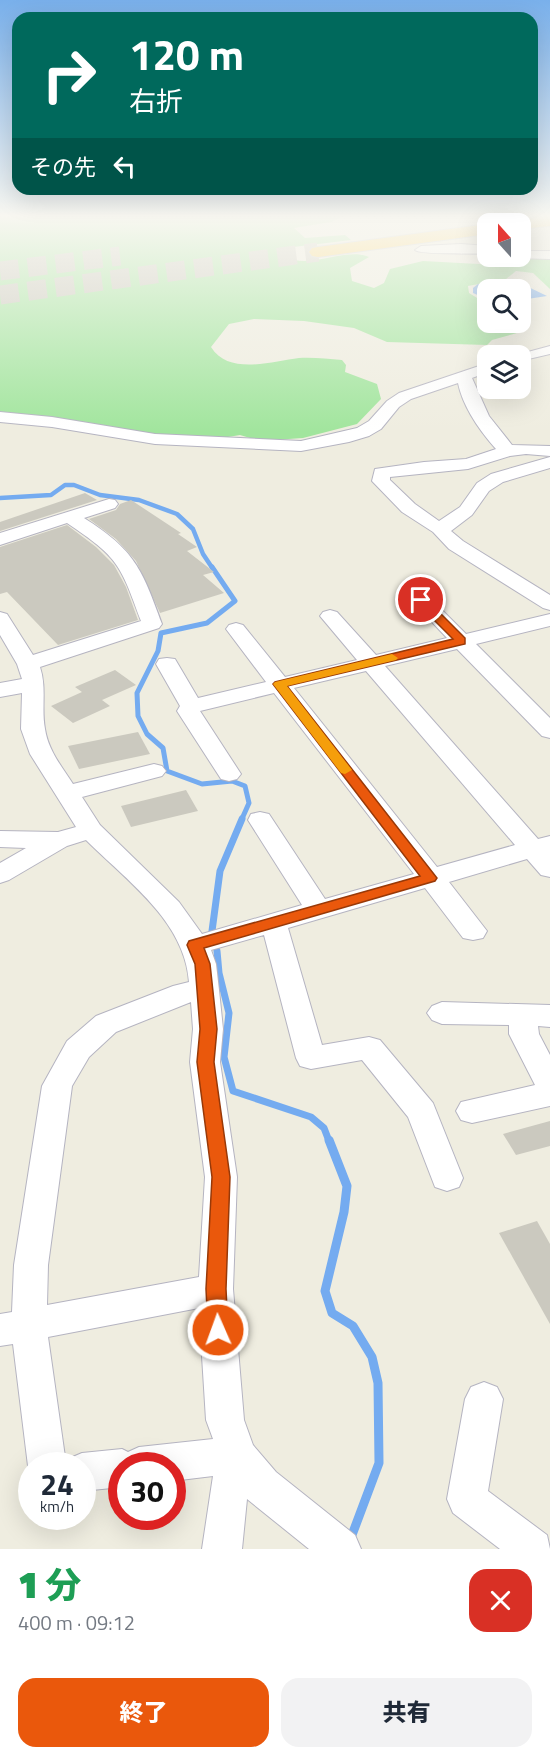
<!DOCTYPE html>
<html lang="ja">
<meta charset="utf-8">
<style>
:root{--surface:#fff;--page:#f2f2f3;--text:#1f2937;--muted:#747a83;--accent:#ea580c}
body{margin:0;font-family:"Titillium Web","Noto Sans JP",sans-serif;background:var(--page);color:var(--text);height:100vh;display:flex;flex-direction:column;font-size:22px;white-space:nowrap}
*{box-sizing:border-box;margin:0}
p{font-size:20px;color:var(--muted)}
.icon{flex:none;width:33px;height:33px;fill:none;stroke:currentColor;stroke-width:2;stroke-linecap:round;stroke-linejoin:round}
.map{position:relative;height:1549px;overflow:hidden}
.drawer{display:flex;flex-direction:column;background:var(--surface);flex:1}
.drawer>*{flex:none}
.guide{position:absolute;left:12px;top:12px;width:526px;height:183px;border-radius:18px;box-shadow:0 6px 24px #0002;background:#00695c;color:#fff;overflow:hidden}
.needle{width:39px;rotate:339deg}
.buttons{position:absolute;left:477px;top:213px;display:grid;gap:12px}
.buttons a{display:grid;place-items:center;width:54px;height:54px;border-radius:12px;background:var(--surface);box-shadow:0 6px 24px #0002;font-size:30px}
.speed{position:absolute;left:18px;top:1452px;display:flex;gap:12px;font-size:30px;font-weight:700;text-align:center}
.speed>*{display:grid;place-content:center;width:78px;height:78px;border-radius:50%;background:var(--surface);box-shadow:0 6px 24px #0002;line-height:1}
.speed small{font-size:15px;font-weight:400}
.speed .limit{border:9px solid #d22;background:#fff;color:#111}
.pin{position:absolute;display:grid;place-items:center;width:51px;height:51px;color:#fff;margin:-26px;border:3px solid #fff;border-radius:50%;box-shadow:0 2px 6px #0007}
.me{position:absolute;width:66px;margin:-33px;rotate:358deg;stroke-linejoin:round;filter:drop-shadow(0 0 4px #0008)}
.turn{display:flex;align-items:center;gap:21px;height:126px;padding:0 18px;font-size:27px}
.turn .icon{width:78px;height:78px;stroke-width:2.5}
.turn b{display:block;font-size:42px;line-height:51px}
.then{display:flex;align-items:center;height:57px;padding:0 18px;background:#0003;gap:12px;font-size:22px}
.round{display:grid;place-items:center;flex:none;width:63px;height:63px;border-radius:18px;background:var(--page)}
.headline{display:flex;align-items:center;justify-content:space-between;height:102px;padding:0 18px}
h1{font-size:36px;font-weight:800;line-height:45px;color:#1e9e55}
.button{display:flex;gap:12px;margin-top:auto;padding:12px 18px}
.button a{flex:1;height:69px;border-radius:18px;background:var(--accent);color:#fff;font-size:24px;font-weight:800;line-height:69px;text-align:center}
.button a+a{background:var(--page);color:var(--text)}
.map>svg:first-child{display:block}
</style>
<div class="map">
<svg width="550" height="1549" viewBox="0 0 550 1549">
<rect width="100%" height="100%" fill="#efede0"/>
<path fill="#a1e59d" d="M0 215H346L331 222 294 228 305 238 345 235 351 240 285 248 294 260C319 265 348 248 369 257L350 268 352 281 374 288 384 283 390 269 423 261 497 265 521 259H550V289L533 273 516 271 506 279 468 286 469 293 487 304 488 322 517 323 514 327 517 333 492 340 487 345 387 342 354 328 304 321 254 319 229 324 211 347C229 376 272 361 299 358 313 357 328 359 342 360L346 365 345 372 377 384 381 399 357 424 303 438 260 441 240 435 216 439 150 434 78 421 0 414Z"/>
<polygon fill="#74abf0" points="518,282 547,296 521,300 520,290 488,290 487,299 473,293 473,288 478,284"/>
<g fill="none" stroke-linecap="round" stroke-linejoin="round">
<polyline stroke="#74abf0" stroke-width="4.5" points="0,498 51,495 65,485 74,485 100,495 139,500 177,514 193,529 203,554 213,569"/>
<polyline stroke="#74abf0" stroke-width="5" points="212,567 235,601 207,623 161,633 158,651 137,693 138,716 147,734 163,748 167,771 202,784 232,781 245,786 249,803 241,821"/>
<g stroke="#74abf0" stroke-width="7">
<polyline points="212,931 220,871 242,819"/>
<polyline points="217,951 219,973 229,1013 224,1057 233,1091 311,1117 324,1128 329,1141"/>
</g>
<polyline stroke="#74abf0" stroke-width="9" points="329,1140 347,1186 344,1212 325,1291 332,1313 353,1326 372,1357 378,1383 379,1463 352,1535"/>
</g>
<g fill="#cbc9bf">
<polygon points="85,493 97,500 0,531 0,522"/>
<polygon points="131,500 181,533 178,534 197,547 187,551 214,572 203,575 224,593 160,613 136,561 116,539 89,519 116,510 120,504"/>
<polygon points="67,525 96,547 114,565 126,587 138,620 58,645 7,592 0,594 0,547"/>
<polygon points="115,670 136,685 102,700 110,706 73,723 51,706 82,692 75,687"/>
<polygon points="138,732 150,754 79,769 68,746"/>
<polygon points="186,790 198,811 131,827 121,806"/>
<polygon points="550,1121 550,1146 516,1155 503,1134"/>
<polygon points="537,1221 550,1244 550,1324 499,1233"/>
</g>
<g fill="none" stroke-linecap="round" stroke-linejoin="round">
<g stroke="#c8c7bc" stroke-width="19" stroke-dasharray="19 9" stroke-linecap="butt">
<polyline points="0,271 120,256"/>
<polyline points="0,295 318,252"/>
</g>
<g stroke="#b5b4c1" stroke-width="2">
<g id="minor">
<path d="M461 244 488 246V254C474 253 420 255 415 250L421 246Z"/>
<polygon points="520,251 550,251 550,259 515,258 520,256"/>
<polygon points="550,346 550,354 520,361 520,356 513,356"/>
<path d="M488 363V372L472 378 489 416 512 445 550 446V456L526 454 510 456 468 469 390 477V480L415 504 439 521 460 507 477 483 491 474 550 457V468L503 482 489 491 472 515 451 531 463 541 550 595V610L543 608 449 549 433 532 402 512 372 481 375 469 424 462 466 459 496 449C480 431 463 407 458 383L411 399 399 407 381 429 369 436 349 442 301 451 155 444 52 427 0 422V412L52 417 155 434 301 441 357 428 369 421 387 401 399 393Z"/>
<path d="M109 499 115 500 118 504 115 508 84 518C135 550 142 569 162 624L159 628 40 667C47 688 41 708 45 729 48 750 62 767 73 784L154 764 162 766 166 771 162 776 82 797 100 825 179 902 202 934 302 905 248 820 251 814 260 812 269 814 325 899 414 874 274 693 200 711 241 774 237 779 229 781 221 779 177 711 180 706 156 664 159 659 167 658 175 659 198 698 266 682 226 629 229 625 236 623 243 625 285 677 357 660 320 616 323 612 330 610 337 612 376 655 447 638 411 600 414 596H428L466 634 550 614V626L476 644 550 718V738L542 736 457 649 385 666 538 839 550 836V877L541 875 527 859 449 882 487 931 483 938 473 940 463 938 425 888 288 928 322 1045 369 1037 380 1040 433 1103 463 1178 459 1187 447 1191 435 1187 408 1117 362 1060 311 1069 300 1066 296 1058 264 935 211 950 216 964 219 990 223 1029 220 1062 237 1177 233 1289 244 1420 253 1445 276 1472 355 1535 361 1549H309L247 1499 242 1549H202L213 1476 172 1481V1466H122V1487L82 1491V1466H32V1475L28 1466 13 1344 0 1346V1314L12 1312 14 1265 42 1086 67 1041 96 1016 173 986 189 982C185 921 126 880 86 840L67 846 9 880 0 883V863L26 848 0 847V831L58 832 76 827 30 754 21 729 22 693 0 697V683L22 679 17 664 0 635V612L7 614 33 655 141 621C120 564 119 558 67 523L0 545V533ZM366 671 515 845 437 867 294 688ZM191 1002 193 1029 190 1062 205 1177 199 1277 47 1305 48 1265 72 1086 89 1057 116 1032ZM199 1308 206 1420 213 1439 139 1447 128 1452 122 1449 82 1453 68 1459 66 1464 48 1337Z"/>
<polygon points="442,1002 550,1005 550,1027 538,1026 539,1034 550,1055 550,1106 472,1123 461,1120 456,1111 461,1102 535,1085 509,1034 509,1025 442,1024 432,1020 427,1013 432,1006"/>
<polygon points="484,1382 497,1387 503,1399 488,1491 547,1535 550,1549 500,1549 453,1513 447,1499 465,1399 471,1387"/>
</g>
</g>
<g stroke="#cdcdcd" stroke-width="2">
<g id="highway">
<polygon points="550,216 550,226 520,229 520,224 512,224 520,219"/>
<polygon points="488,224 488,234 318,257 312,256 309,252 312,248 318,247"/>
</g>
</g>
<use href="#minor" fill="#fff" fill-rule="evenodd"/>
<use href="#highway" fill="#ffd25b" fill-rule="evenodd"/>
</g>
<linearGradient id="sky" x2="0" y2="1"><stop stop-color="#79b0eb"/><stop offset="0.5" stop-color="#f8f7f1"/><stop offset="1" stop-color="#f8f7f1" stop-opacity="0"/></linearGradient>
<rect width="550" height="432" fill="url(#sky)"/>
<polygon fill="#ea580c" stroke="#983908" stroke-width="1.5" points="421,597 425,598 465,638 465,644 287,686 437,878 435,881 204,948 210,964 217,1029 214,1062 230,1177 226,1289 228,1330 225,1337 218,1340 211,1337 208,1330 206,1289 212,1177 197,1062 200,1029 195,964 187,945 189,941 420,876 273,684 275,682 453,639 417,603 415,600"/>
<polygon fill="#f59e0b" points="392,654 398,658 396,660 287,686 352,770 345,774 341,773 273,684 275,682"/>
</svg>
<div class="buttons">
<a><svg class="needle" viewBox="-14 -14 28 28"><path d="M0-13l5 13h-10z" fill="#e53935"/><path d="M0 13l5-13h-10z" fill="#747a83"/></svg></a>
<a><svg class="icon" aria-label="search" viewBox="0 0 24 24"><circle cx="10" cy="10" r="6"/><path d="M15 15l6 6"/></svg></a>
<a><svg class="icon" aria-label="layers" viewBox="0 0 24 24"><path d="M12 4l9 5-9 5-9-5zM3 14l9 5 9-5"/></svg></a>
</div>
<div class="speed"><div>24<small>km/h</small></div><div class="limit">30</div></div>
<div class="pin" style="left:421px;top:600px;background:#d93025"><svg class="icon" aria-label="arrive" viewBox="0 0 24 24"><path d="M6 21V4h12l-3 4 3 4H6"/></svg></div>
<svg class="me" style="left:218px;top:1330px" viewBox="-20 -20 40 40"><circle r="17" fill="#ea580c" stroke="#fff" stroke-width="3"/><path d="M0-11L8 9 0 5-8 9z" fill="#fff"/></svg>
<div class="guide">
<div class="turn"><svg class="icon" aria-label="right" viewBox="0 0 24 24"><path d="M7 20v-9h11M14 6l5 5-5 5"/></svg><div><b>120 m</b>右折</div></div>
<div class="then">その先<svg class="icon" aria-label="left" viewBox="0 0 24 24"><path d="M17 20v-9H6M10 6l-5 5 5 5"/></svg></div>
</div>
</div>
<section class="drawer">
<div class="headline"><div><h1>1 分</h1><p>400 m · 09:12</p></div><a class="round" style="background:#d93025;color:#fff"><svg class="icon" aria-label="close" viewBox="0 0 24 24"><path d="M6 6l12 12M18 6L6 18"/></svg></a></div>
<div class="button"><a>終了</a><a>共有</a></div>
</section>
